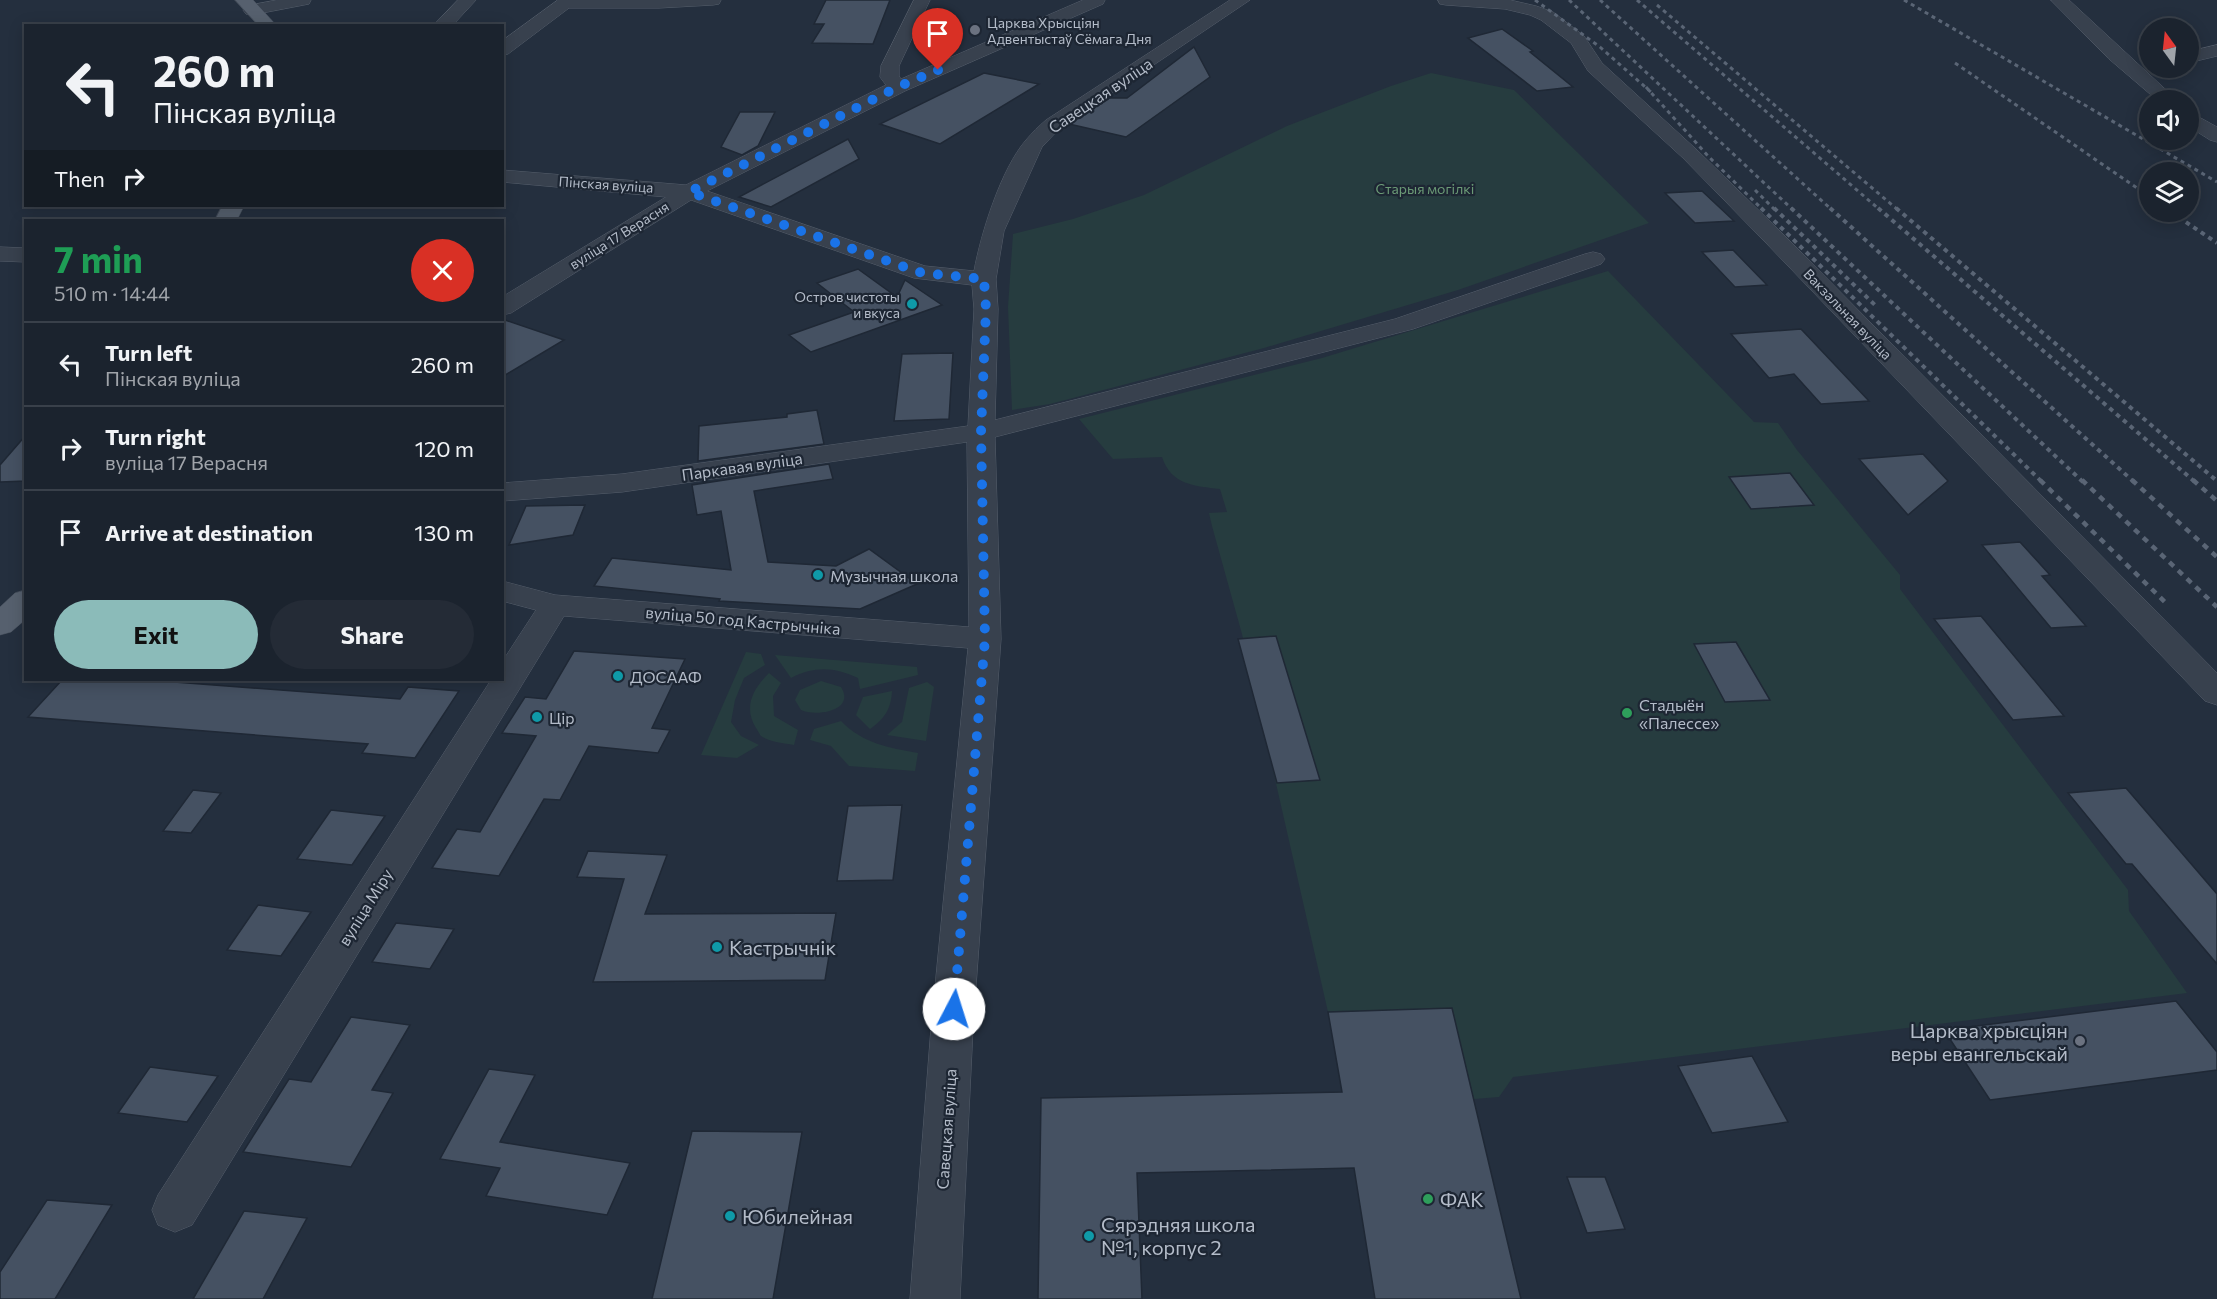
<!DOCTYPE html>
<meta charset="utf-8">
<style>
:root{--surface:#1b232e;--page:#242b36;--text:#f1f3f6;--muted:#a0a4aa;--line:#39404a;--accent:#8bbbb9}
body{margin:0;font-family:Commissioner,sans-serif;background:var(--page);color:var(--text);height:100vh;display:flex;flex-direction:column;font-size:22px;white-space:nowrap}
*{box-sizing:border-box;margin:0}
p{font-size:20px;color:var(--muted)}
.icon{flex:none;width:33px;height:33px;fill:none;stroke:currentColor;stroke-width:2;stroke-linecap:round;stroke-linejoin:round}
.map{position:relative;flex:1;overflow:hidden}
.sheet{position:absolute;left:24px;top:219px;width:480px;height:462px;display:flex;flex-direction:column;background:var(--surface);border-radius:0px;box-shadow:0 3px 15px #0003,0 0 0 2px var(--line)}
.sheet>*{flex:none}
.banner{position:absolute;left:24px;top:24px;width:480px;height:183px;border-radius:0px;box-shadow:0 3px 15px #0003,0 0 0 2px var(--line);background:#1b232e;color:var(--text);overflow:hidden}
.needle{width:39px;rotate:345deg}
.tools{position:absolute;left:2139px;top:18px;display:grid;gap:12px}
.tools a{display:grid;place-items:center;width:60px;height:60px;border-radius:50%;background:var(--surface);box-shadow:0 3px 15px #0003,0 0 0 2px var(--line);font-size:30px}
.pin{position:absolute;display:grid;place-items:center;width:51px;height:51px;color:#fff;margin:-62px -26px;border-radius:50% 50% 50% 0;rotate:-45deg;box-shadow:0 0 6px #0007}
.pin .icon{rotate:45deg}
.me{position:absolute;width:66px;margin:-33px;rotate:5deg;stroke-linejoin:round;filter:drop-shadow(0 0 4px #0008)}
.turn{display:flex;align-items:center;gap:21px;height:126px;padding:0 30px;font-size:27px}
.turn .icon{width:78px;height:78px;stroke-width:2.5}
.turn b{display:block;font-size:42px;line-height:51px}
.then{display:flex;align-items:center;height:57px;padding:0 30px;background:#0003;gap:12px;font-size:22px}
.round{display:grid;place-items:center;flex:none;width:63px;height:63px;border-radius:32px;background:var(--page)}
.head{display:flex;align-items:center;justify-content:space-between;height:102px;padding:0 30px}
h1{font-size:36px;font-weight:700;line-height:45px;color:#1e9e55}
.cta{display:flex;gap:12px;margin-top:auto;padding:12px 30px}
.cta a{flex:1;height:69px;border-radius:36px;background:var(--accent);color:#111;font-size:24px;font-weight:700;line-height:69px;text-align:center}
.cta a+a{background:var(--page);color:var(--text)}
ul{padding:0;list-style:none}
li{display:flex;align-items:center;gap:18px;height:84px;padding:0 30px;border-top:2px solid var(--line)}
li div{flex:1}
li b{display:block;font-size:22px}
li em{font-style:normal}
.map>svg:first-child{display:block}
</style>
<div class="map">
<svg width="2217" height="1299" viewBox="0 0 2217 1299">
<rect width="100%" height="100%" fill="#242f3e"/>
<g fill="#263c3f">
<polygon points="1431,73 1514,90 1649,223 1458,290 1264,348 1050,404 1012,410 1008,307 1013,234 1073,219 1144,195 1287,126 1391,86"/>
<path d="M1608 271 1754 422 1778 423 1797 450 1900 575V589L2128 890 2129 911 2187 993 1513 1077 1499 1097 1474 1099 1452 1009 1328 1012 1242 634 1212 526 1209 513 1227 512 1220 489C1195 486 1171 485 1162 457L1113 459 1079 419 1322 358Z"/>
<polygon points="746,652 761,654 765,665 744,678 735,700 731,722 741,736 759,745 737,758 701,755"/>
<path d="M775 655 917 667 918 675 860 689 858 678C834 667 815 666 791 678Z"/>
<path d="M769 673 781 683 773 696 774 716 798 730 794 745C784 743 769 742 761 736 760 735 757 729 756 728 743 707 753 689 769 673Z"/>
<path d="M821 681 841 687C856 711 816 717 801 710L795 700 800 690Z"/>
<polygon points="927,682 934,687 926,741 887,735 902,722 909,688"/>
<path d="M892 691C891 709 885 718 870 729L856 715 863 697Z"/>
<path d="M841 721C862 743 889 748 918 753L915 771 849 766 831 746 810 740 814 729Z"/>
</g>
<g fill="#455162" stroke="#1f2835" stroke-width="1.5">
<polygon points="826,0 890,0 873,44 812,43 824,24 814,24"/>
<polygon points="1502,29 1533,51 1530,52 1573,87 1537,91 1468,38"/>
<polygon points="1194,47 1210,77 1126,137 1069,124 1109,98 1127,98"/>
<polygon points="984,73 1039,84 940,144 880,124"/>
<polygon points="740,112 775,112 758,146 742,155 721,147"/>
<polygon points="848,139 859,159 771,207 739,197"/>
<polygon points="1702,191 1734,221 1695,223 1665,193"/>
<polygon points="1733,250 1767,285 1735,287 1702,252"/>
<polygon points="858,269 897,297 905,280 942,305 811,352 789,335 854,312 817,283"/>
<polygon points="502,319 564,340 502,377"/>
<polygon points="1801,329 1869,401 1821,404 1794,374 1769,378 1731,334"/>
<polygon points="953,353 949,419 894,421 902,354"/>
<polygon points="817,410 824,444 698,461 699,426 787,417 787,414"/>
<polygon points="26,435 26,481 0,482 0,465"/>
<polygon points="1923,454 1948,481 1908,515 1859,459"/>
<polygon points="829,464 833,479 754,491 768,562 836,566 869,549 917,584 860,609 719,601 720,599 594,586 612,558 731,570 721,511 697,515 692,485"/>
<polygon points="1790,473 1814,505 1751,509 1729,477"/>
<polygon points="585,505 573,535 509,545 526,506"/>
<polygon points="2020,542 2050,575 2042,576 2086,626 2051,628 1982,545"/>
<polygon points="1981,616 2064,716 2013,720 1934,619"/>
<polygon points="1276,636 1320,780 1277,783 1238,639"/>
<polygon points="1736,642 1770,700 1725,702 1694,644"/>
<polygon points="574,651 685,659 652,728 670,730 658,753 589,746 560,800 544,799 499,876 432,868 457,829 480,832 536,736 502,733 525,697 546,699"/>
<polygon points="62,680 148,680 400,699 408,687 459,691 415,758 362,753 368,744 28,717"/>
<polygon points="2126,788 2217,894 2217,964 2132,864 2126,864 2068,793"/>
<polygon points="193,790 221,793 191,833 163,831"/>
<polygon points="902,805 893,880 837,881 848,806"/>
<polygon points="331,810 385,816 352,865 297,859"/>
<polygon points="588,851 667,855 645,914 836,913 825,980 593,982 624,879 577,877"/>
<polygon points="258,905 311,912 281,956 227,950"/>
<polygon points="396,923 454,929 430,969 372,962"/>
<polygon points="2176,1001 2217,1052 2217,1070 1990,1100 1944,1030"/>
<polygon points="1452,1008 1521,1299 1375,1299 1354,1168 1137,1173 1142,1299 1038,1299 1041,1098 1342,1092 1328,1012"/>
<polygon points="351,1017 410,1025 372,1090 393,1093 351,1167 243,1152 289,1079 311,1082"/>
<polygon points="1752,1056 1788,1122 1712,1133 1678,1066"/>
<polygon points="150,1067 218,1076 187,1122 118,1113"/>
<polygon points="489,1069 535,1075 500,1142 630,1163 607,1215 486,1196 500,1168 440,1159"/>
<polygon points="692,1131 802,1132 773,1299 652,1299"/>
<polygon points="1567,1177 1605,1177 1625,1229 1587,1233"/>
<polygon points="47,1200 112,1205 55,1299 0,1299 0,1272"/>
<polygon points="244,1211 307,1218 263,1299 193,1299"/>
</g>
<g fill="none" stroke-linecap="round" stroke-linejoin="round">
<g stroke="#565f6c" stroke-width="1">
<g id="minor">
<polygon points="277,0 311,0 309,4 252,15 246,14 243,10 246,6"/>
<polygon points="458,0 476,0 452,26 433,26"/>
<polygon points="558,0 721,0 719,4 713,5 659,8 569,8 508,54 502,55 502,41"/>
<path d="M914 0H930L899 66V76L901 79 1083 0H1105L1103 4 905 91 707 191 925 266 974 271C981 233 1001 169 1026 140 1032 133 1039 126 1046 120L1230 0H1250L1060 128 1042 147 1004 231 996 279 998 309 995 420 1395 319 1585 254 1593 252 1601 254 1605 259 1601 264 1413 329 995 437 1001 639 973 1028 960 1299H910L931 1028 968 648 564 616 192 1225 175 1232 158 1225 152 1210 158 1195 491 680H502V662L536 610 502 601V581L555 595 969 627 967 442 622 492 502 501V483L622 474 968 426 974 309 972 285 914 278 691 200 511 313 502 315V297L666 197 502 182V170L686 185 886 85 880 77 881 66Z"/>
<polygon points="1438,0 1510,0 1536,6 1553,12 1584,36 1602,63 1697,150 1783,234 2217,673 2217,705 2205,701 1767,244 1683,158 1588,71 1571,43 1541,20 1530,15 1505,9 1446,5 1440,4"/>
<polygon points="2051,0 2069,0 2177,100 2157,100 2109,59"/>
<polygon points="2217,45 2217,56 2188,63 2188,52"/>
<polygon points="2188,111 2217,127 2217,142 2210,140 2188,126"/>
<polygon points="0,247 26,248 26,262 0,261"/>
</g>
</g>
<g stroke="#414a57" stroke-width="1">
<g id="major">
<polygon points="235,0 253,0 277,26 259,26"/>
<polygon points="222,206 244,206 237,220 215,220"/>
<polygon points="26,590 26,619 11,632 0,635 0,607 15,593"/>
</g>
</g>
<use href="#minor" fill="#38414e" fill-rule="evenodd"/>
<use href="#major" fill="#56606e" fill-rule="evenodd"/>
<g stroke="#5a6575" stroke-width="3" stroke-dasharray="4 4" stroke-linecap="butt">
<polyline points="1535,0 1600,47 1652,93"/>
<polyline points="1569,0 1793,210"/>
<polyline points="1600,0 1832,210"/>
<polyline points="1637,0 1880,210"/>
<polyline points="1904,0 2217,182"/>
<polyline points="1657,5 1898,210"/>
<polyline points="1955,63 2150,197"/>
<polyline points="1646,87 1709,157 1763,210"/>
<polyline points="1755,190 1775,210"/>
</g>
<g stroke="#5a6575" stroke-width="4" stroke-dasharray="4.5 4.5" stroke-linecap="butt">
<polyline points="1761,208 2042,482"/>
<polyline points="1774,208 1877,307"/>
<polyline points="1791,208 2083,482"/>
<polyline points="1830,208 2134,482"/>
<polyline points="1878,208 2195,482"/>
<polyline points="1896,208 2217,481"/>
<polyline points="2171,212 2217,243"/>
</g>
<g stroke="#5a6575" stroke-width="4.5" stroke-dasharray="6 6" stroke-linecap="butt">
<polyline points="2040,480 2168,605"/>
<polyline points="2082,480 2217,607"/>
<polyline points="2132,480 2217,557"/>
<polyline points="2193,480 2217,501"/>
</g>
</g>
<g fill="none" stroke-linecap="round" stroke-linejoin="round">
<polyline stroke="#1a73e8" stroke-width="10" stroke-dasharray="0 18" points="938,70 898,87 689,192 922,273 984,279 986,309 981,432 985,639 954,1009"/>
</g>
<g fill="#6b7280" stroke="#1d2633" stroke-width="2">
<circle cx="975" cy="30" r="6"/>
<circle cx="2080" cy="1041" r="6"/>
</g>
<g fill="#0f9aa8" stroke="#1d2633" stroke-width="2">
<circle cx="912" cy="304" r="6"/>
<circle cx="818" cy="575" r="6"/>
<circle cx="618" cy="676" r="6"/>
<circle cx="537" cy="717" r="6"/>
<circle cx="717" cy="947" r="6"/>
<circle cx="730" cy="1216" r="6"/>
<circle cx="1089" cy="1236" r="6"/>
</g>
<g fill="#2e9e5b" stroke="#1d2633" stroke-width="2">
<circle cx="1627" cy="713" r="6"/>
<circle cx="1428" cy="1199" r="6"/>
</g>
<g text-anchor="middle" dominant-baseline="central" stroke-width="4.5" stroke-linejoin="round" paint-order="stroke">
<g font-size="14" fill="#b4bcc9" stroke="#1d2633" text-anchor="start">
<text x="987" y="22">Царква Хрысціян<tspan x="987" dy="16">Адвентыстаў Сёмага Дня</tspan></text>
<text x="900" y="296" text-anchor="end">Остров чистоты<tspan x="900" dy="16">и вкуса</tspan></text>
</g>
<g font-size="14" fill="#b4bcc9" stroke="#1d2633">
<text transform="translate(606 184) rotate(4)">Пінская вуліца</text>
<text transform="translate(619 235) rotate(-32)">вуліца 17 Верасня</text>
<text transform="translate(1848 314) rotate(46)">Вакзальная вуліца</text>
</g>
<g font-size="14" fill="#6b9a76" stroke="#1d2633">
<text x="1425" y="188">Старыя могілкі</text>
</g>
<g font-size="16" fill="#b4bcc9" stroke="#1d2633">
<text transform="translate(1100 95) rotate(-34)">Савецкая вуліца</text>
<text transform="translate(742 466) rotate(-8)">Паркавая вуліца</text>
<text transform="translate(743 620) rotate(5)">вуліца 50 год Кастрычніка</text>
<text transform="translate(365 907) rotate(-58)">вуліца Міру</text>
<text transform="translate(946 1129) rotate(-86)">Савецкая вуліца</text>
</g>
<g font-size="16" fill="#b4bcc9" stroke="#1d2633" text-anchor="start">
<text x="830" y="575">Музычная школа</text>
<text x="630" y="676">ДОСААФ</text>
<text x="1639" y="704">Стадыён<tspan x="1639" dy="18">«Палессе»</tspan></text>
<text x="549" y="717">Цір</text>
</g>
<g font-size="20" fill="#b4bcc9" stroke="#1d2633" text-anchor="start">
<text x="729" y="947">Кастрычнік</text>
<text x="2068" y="1030" text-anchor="end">Царква хрысціян<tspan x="2068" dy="23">веры евангельскай</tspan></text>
<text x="1440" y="1199">ФАК</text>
<text x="742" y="1216">Юбилейная</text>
<text x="1101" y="1224">Сярэдняя школа<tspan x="1101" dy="23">№1, корпус 2</tspan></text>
</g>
</g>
</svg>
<div class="tools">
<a><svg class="needle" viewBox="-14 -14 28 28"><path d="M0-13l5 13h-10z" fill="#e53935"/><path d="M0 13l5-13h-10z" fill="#a0a4aa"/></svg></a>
<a><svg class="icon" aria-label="sound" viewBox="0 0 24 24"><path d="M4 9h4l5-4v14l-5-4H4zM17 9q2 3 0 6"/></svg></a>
<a><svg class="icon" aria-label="layers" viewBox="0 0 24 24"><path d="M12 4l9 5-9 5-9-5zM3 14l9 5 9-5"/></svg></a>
</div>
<div class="pin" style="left:938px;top:70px;background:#d93025"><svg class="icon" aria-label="arrive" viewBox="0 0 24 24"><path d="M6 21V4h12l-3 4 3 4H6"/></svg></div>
<svg class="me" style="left:954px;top:1009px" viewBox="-20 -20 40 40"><circle r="19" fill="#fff"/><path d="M0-13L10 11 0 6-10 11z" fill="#1a73e8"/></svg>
<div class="banner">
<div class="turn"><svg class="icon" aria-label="left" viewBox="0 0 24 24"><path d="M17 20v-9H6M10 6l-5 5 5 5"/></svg><div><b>260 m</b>Пінская вуліца</div></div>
<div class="then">Then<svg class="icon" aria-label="right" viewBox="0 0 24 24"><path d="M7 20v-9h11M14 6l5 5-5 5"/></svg></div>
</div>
<section class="sheet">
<div class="head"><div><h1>7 min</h1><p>510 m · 14:44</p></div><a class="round" style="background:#d93025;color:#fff"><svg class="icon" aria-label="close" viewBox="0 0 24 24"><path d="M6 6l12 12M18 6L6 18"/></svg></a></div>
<ul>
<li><svg class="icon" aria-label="left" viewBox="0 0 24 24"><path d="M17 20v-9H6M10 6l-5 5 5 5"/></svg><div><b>Turn left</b><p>Пінская вуліца</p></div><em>260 m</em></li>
<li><svg class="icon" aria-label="right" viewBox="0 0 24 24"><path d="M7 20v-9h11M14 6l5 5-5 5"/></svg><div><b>Turn right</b><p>вуліца 17 Верасня</p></div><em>120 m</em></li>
<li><svg class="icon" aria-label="arrive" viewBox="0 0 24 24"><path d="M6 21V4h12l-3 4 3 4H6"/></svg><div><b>Arrive at destination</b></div><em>130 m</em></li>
</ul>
<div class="cta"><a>Exit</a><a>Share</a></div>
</section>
</div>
